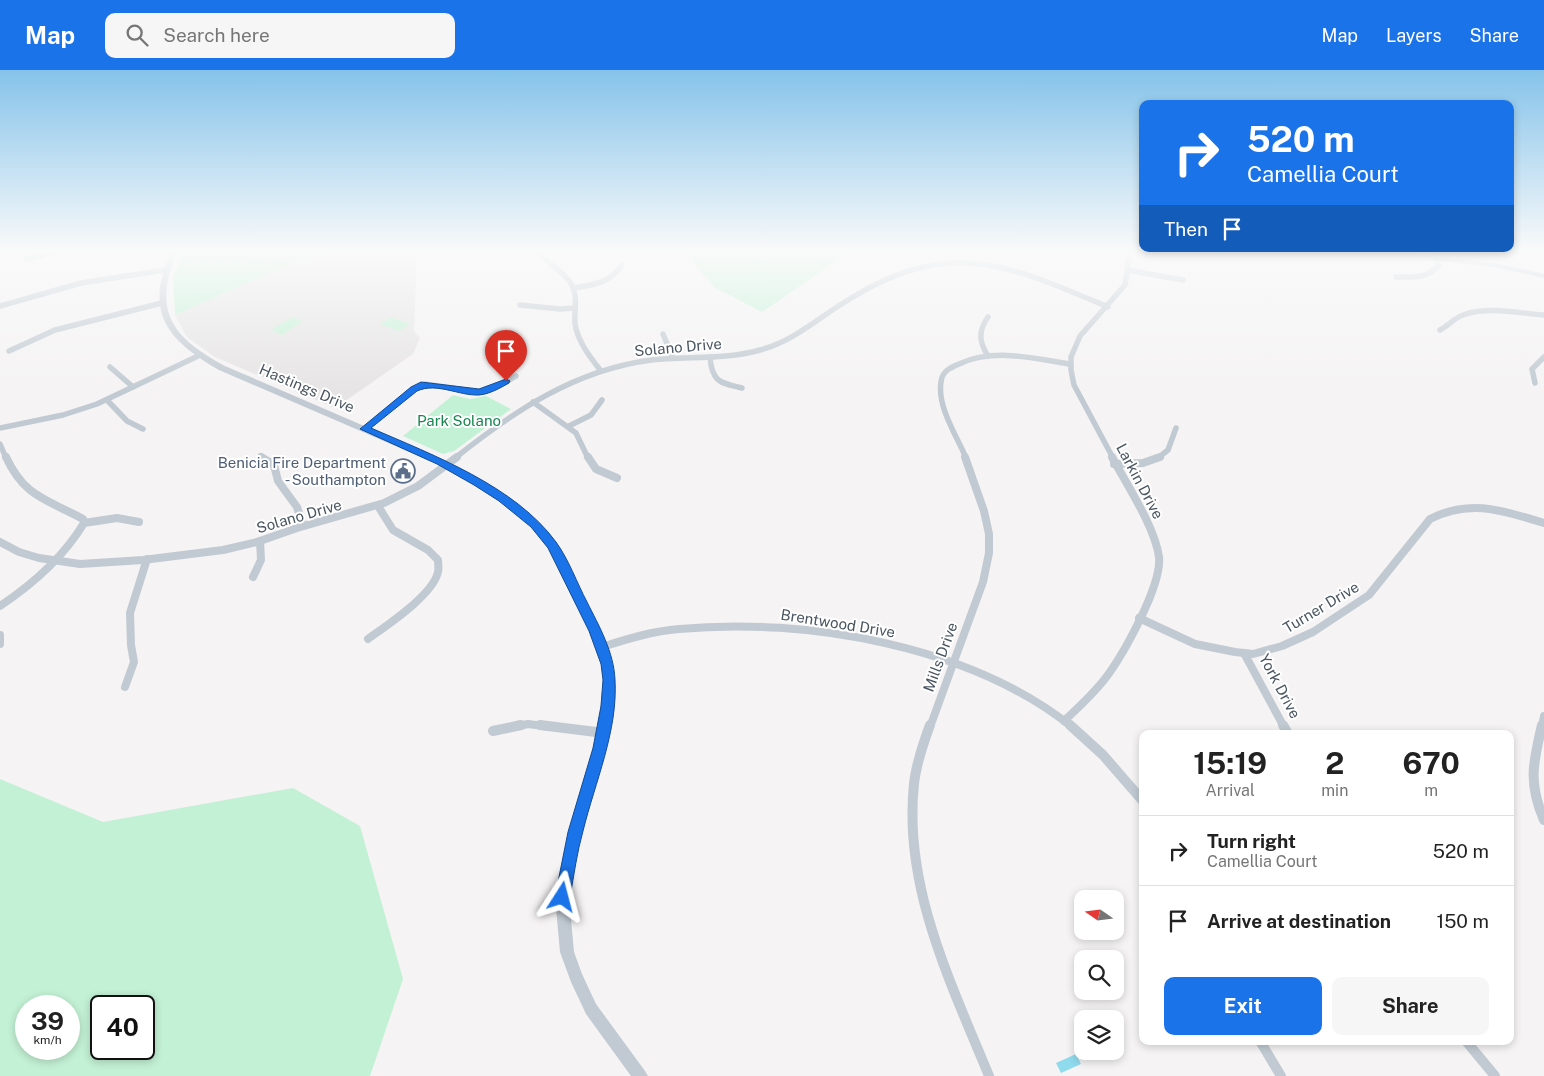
<!DOCTYPE html>
<style>
:root{--surface:#fff;--page:#f6f6f6;--text:#222;--muted:#767676;--line:#e0e0e0;--accent:#1a73e8}
body{margin:0;font-family:"Public Sans",sans-serif;background:var(--page);color:var(--text);height:100vh;display:flex;flex-direction:column;font-size:19px;white-space:nowrap}
*{box-sizing:border-box;margin:0}
p{font-size:16px;color:var(--muted)}
.icon{flex:none;width:28px;height:28px;fill:none;stroke:currentColor;stroke-width:2;stroke-linecap:round;stroke-linejoin:round}
.map{position:relative;flex:1;overflow:hidden}
.sheet{position:absolute;left:1139px;top:660px;width:375px;height:315px;display:flex;flex-direction:column;background:var(--surface);border-radius:10px;box-shadow:0 2px 8px #0003}
.sheet>*{flex:none}
.guide{position:absolute;left:1139px;top:30px;width:375px;height:152px;border-radius:10px;box-shadow:0 2px 8px #0003;background:#1a73e8;color:#fff;overflow:hidden}
.needle{width:32px;rotate:284deg}
.tools{position:absolute;left:1074px;top:820px;display:grid;gap:10px}
.tools a{display:grid;place-items:center;width:50px;height:50px;border-radius:10px;background:var(--surface);box-shadow:0 2px 8px #0003;font-size:25px}
.speed{position:absolute;left:15px;top:925px;display:flex;gap:10px;font-size:25px;font-weight:700;text-align:center}
.speed>*{display:grid;place-content:center;width:65px;height:65px;border-radius:50%;background:var(--surface);box-shadow:0 2px 8px #0003;line-height:1}
.speed small{font-size:12px;font-weight:400}
.speed .limit{border:2px solid #111;border-radius:8px;background:#fff;color:#111}
.pin{position:absolute;display:grid;place-items:center;width:42px;height:42px;color:#fff;margin:-51px -21px;border-radius:50% 50% 50% 0;rotate:-45deg;box-shadow:0 0 5px #0007}
.pin .icon{rotate:45deg}
.me{position:absolute;width:55px;margin:-28px;rotate:9deg;stroke-linejoin:round;filter:drop-shadow(0 0 4px #0008)}
.turn{display:flex;align-items:center;gap:18px;height:105px;padding:0 25px;font-size:22px}
.turn .icon{width:65px;height:65px;stroke-width:2.5}
.turn b{display:block;font-size:35px;line-height:42px}
.then{display:flex;align-items:center;height:48px;padding:0 25px;background:#0003;gap:10px;font-size:19px}
.eta{display:flex;justify-content:space-evenly;align-items:center;height:85px;text-align:center}
.eta b{font-size:30px;font-weight:700;line-height:35px}
.primary-button{display:flex;gap:10px;margin-top:auto;padding:10px 25px}
.primary-button a{flex:1;height:58px;border-radius:10px;background:var(--accent);color:#fff;font-size:20px;font-weight:700;line-height:58px;text-align:center}
.primary-button a+a{background:var(--page);color:var(--text)}
ul{padding:0;list-style:none}
li{display:flex;align-items:center;gap:15px;height:70px;padding:0 25px;border-top:1px solid var(--line)}
li div{flex:1}
li b{display:block;font-size:19px}
li em{font-style:normal}
header{display:flex;align-items:center;gap:30px;box-sizing:border-box;height:70px;padding:0 25px;background:var(--accent);color:#fff}
header strong{font-size:24px}
nav{display:flex;gap:28px;margin-inline-start:auto;font-size:18px}
.search{width:350px;height:45px;background:var(--page);display:flex;align-items:center;gap:12px;box-sizing:border-box;padding:0 18px;border-radius:10px;color:var(--muted);font-size:19px}
.map>svg:first-child{display:block}
</style>
<header>
<strong>Map</strong>
<div class="search"><svg class="icon" aria-label="search" viewBox="0 0 24 24"><circle cx="10" cy="10" r="6"/><path d="M15 15l6 6"/></svg>Search here</div>
<nav><a>Map</a><a>Layers</a><a>Share</a></nav>
</header>
<div class="map">
<svg width="1544" height="1006" viewBox="0 0 1544 1006">
<rect width="100%" height="100%" fill="#f5f3f3"/>
<polygon fill="#e6e4e5" points="333,182 417,182 414,261 420,268 413,284 335,338 215,287 187,267 175,245 284,197"/>
<g fill="#c3f1d5" fill-rule="evenodd">
<polygon points="183,182 333,182 284,197 175,245 173,207"/>
<polygon points="684,182 850,182 762,242 714,217"/>
<polygon points="292,247 303,251 282,265 271,260"/>
<polygon points="391,247 410,254 399,261 380,254"/>
<polygon points="453,325 470,329 486,326 511,339 454,381 443,384 403,366"/>
<path d="M0 709 103 752 293 718 360 756 403 909 370 1006H0ZM26 936H69V979H26ZM101 936H144V979H101Z"/>
</g>
<polygon fill="#90daee" points="1076,984 1081,994 1061,1003 1056,993"/>
<g fill="none" stroke-linecap="round" stroke-linejoin="round">
<g stroke="#c1cad2" stroke-width="5.5">
<path d="M540 182C548 196 565 201 572 215 578 227 574 241 575 254 578 272 590 287 601 301"/>
<polyline points="27,189 55,182"/>
<polyline points="1127,200 1183,210"/>
<path d="M1396 207C1412 207 1428 209 1439 195L1437 189"/>
<path d="M573 218C593 215 610 213 622 195"/>
<polyline points="520,235 560,239 575,238"/>
<polyline points="0,236 81,213 165,200"/>
<path d="M988 247C978 261 979 272 988 286"/>
<path d="M1440 260C1448 256 1454 248 1463 245 1487 236 1518 243 1544 245"/>
<polyline points="663,264 673,288"/>
<polyline points="9,281 55,260 162,233"/>
<path d="M710 287C712 312 720 313 742 318"/>
<polyline points="110,297 133,317"/>
<polyline points="1535,313 1532,299 1544,287"/>
<polyline points="107,330 127,351 143,359"/>
<polyline points="533,332 576,363 588,388"/>
<polyline points="569,356 591,345 602,330"/>
<polyline points="0,358 63,345 97,334 198,286"/>
<polyline points="364,359 414,319 425,314 479,322 496,317 516,306"/>
<polyline points="0,374 6,388"/>
<polyline points="261,387 263,388"/>
<path d="M455 388C514 341 575 300 651 290 687 286 725 290 760 280 794 271 818 248 848 230 949 167 1007 194 1108 237"/>
<path d="M966 388C957 366 937 337 941 312 942 301 950 298 959 294 993 278 1033 288 1069 294"/>
<polyline points="1113,388 1074,315 1071,300 1071,287 1080,266 1125,215 1130,182"/>
<polyline points="1158,388 1168,380 1176,358"/>
</g>
<g stroke="#c1cad2" stroke-width="8">
<polyline points="261,387 274,395 278,411 297,437 303,456"/>
<polyline points="588,387 596,399 617,408"/>
<polyline points="1114,394 1143,393 1160,387"/>
<polyline points="84,453 117,448 139,452"/>
<polyline points="0,472 19,482 39,488 80,494 143,490 223,480 257,472 297,458 384,433 418,416 457,387"/>
<polyline points="253,507 261,490 260,471"/>
<path d="M0 536C33 514 63 488 84 453L83 449C47 429 25 428 6 387"/>
<path d="M1139 548 1195 574 1235 582 1253 584 1282 576 1313 562 1369 525 1430 449C1470 428 1504 441 1544 453"/>
<polyline points="0,565 0,574"/>
<path d="M368 569C387 555 433 525 438 502 439 498 438 493 438 490L428 480 393 460 378 436"/>
<path d="M602 577C627 569 653 561 679 559 806 547 971 576 1072 657"/>
<polyline points="1244,583 1284,657"/>
<polyline points="125,617 134,592 131,575 130,543 147,489"/>
<path d="M1064 651C1078 638 1092 625 1104 610 1122 587 1162 516 1159 487 1155 457 1127 415 1112 387"/>
<polyline points="514,657 528,654 551,657"/>
<polyline points="930,657 983,512 989,483 989,464 984,441 965,387"/>
<polyline points="1542,657 1544,646"/>
</g>
<g stroke="#c1cad2" stroke-width="10">
<polyline points="540,655 604,663"/>
<path d="M930 655C923 674 916 694 914 714 903 817 951 913 989 1006"/>
<polyline points="1070,655 1103,685 1142,730"/>
<polyline points="1283,655 1288,664"/>
<path d="M1542 655C1533 693 1528 713 1544 750"/>
<polyline points="493,661 521,655"/>
<polyline points="1260,971 1281,1006"/>
<polyline points="1466,971 1495,1006"/>
</g>
<g fill="#c1cad2" fill-rule="evenodd">
<path d="M171 182H177C152 242 172 267 225 296L450 393 506 426 537 452 555 472 601 561 612 594 615 610 610 663 581 761 569 827 574 882 582 904 596 934 645 1001 648 1006H631L586 944 571 912 560 882 555 827 569 761 598 663 603 610 602 594 591 561 548 477 531 456 500 430 444 397 219 300C166 269 144 242 171 182Z"/>
<polygon points="1399,182 1413,182 1437,187 1494,193 1544,204 1544,208 1494,197 1437,191"/>
</g>
</g>
<linearGradient id="sky" x2="0" y2="1"><stop stop-color="#85c3ea"/><stop offset="0.56" stop-color="#fafafa"/><stop offset="1" stop-color="#fafafa" stop-opacity="0"/></linearGradient>
<rect width="1544" height="323" fill="url(#sky)"/>
<path fill="#1a73e8" stroke="#114b97" d="M506 309 510 311 509 313C500 318 490 324 479 325 459 326 437 312 417 321L371 358C433 385 515 416 556 472 569 490 577 513 587 532 599 556 614 582 615 610 618 661 595 712 583 761 577 782 574 805 570 827L568 833 562 835 557 833 555 827 568 762 593 678 601 636 603 610 601 594 589 561 548 478 531 457 499 431 474 415 437 394 360 359 411 317 421 312 479 319Z"/>
<defs>
<g id="civic-ring" transform="scale(1.25)"><circle r="9.5" fill="#fff" stroke="#5c6f8a" stroke-width="1.5"/><path d="M-.6-6.5H3V-4.5H.6V-3L4-1V1h2V6H-6V1h2V-1L-.6-3ZM-1.2 2.5V6h2.4V2.5Z" fill="#5c6f8a"/></g>
</defs>
<g fill-rule="evenodd">
<use href="#civic-ring" x="403" y="401"/>
</g>
<g text-anchor="middle" dominant-baseline="central" stroke-width="4" stroke-linejoin="round" paint-order="stroke">
<g font-size="15" fill="#4a5661" stroke="#fff">
<text transform="translate(678 277) rotate(-5)">Solano Drive</text>
<text transform="translate(307 318) rotate(23)">Hastings Drive</text>
<text transform="translate(1140 411) rotate(62)">Larkin Drive</text>
<text transform="translate(299 446) rotate(-16)">Solano Drive</text>
<text transform="translate(1321 537) rotate(-31)">Turner Drive</text>
<text transform="translate(838 553) rotate(9)">Brentwood Drive</text>
<text transform="translate(940 587) rotate(-70)">Mills Drive</text>
<text transform="translate(1280 616) rotate(62)">York Drive</text>
</g>
<g font-size="15" fill="#17864f" stroke="#fff">
<text x="459" y="350">Park Solano</text>
</g>
<g font-size="15" fill="#4e5e75" stroke="#fff" text-anchor="end">
<text x="386" y="392">Benicia Fire Department<tspan x="386" dy="17">- Southampton</tspan></text>
</g>
</g>
</svg>
<div class="tools">
<a><svg class="needle" viewBox="-14 -14 28 28"><path d="M0-13l5 13h-10z" fill="#e53935"/><path d="M0 13l5-13h-10z" fill="#767676"/></svg></a>
<a><svg class="icon" aria-label="search" viewBox="0 0 24 24"><circle cx="10" cy="10" r="6"/><path d="M15 15l6 6"/></svg></a>
<a><svg class="icon" aria-label="layers" viewBox="0 0 24 24"><path d="M12 4l9 5-9 5-9-5zM3 14l9 5 9-5"/></svg></a>
</div>
<div class="speed"><div>39<small>km/h</small></div><div class="limit">40</div></div>
<div class="pin" style="left:506px;top:311px;background:#d93025"><svg class="icon" aria-label="arrive" viewBox="0 0 24 24"><path d="M6 21V4h12l-3 4 3 4H6"/></svg></div>
<svg class="me" style="left:562px;top:827px" viewBox="-20 -20 40 40"><path d="M0-17L14 15 0 8-14 15z" fill="#1a73e8" stroke="#fff" stroke-width="4"/></svg>
<div class="guide">
<div class="turn"><svg class="icon" aria-label="right" viewBox="0 0 24 24"><path d="M7 20v-9h11M14 6l5 5-5 5"/></svg><div><b>520 m</b>Camellia Court</div></div>
<div class="then">Then<svg class="icon" aria-label="arrive" viewBox="0 0 24 24"><path d="M6 21V4h12l-3 4 3 4H6"/></svg></div>
</div>
<section class="sheet">
<div class="eta">
<div><b>15:19</b><p>Arrival</p></div>
<div><b>2</b><p>min</p></div>
<div><b>670</b><p>m</p></div>
</div>
<ul>
<li><svg class="icon" aria-label="right" viewBox="0 0 24 24"><path d="M7 20v-9h11M14 6l5 5-5 5"/></svg><div><b>Turn right</b><p>Camellia Court</p></div><em>520 m</em></li>
<li><svg class="icon" aria-label="arrive" viewBox="0 0 24 24"><path d="M6 21V4h12l-3 4 3 4H6"/></svg><div><b>Arrive at destination</b></div><em>150 m</em></li>
</ul>
<div class="primary-button"><a>Exit</a><a>Share</a></div>
</section>
</div>
